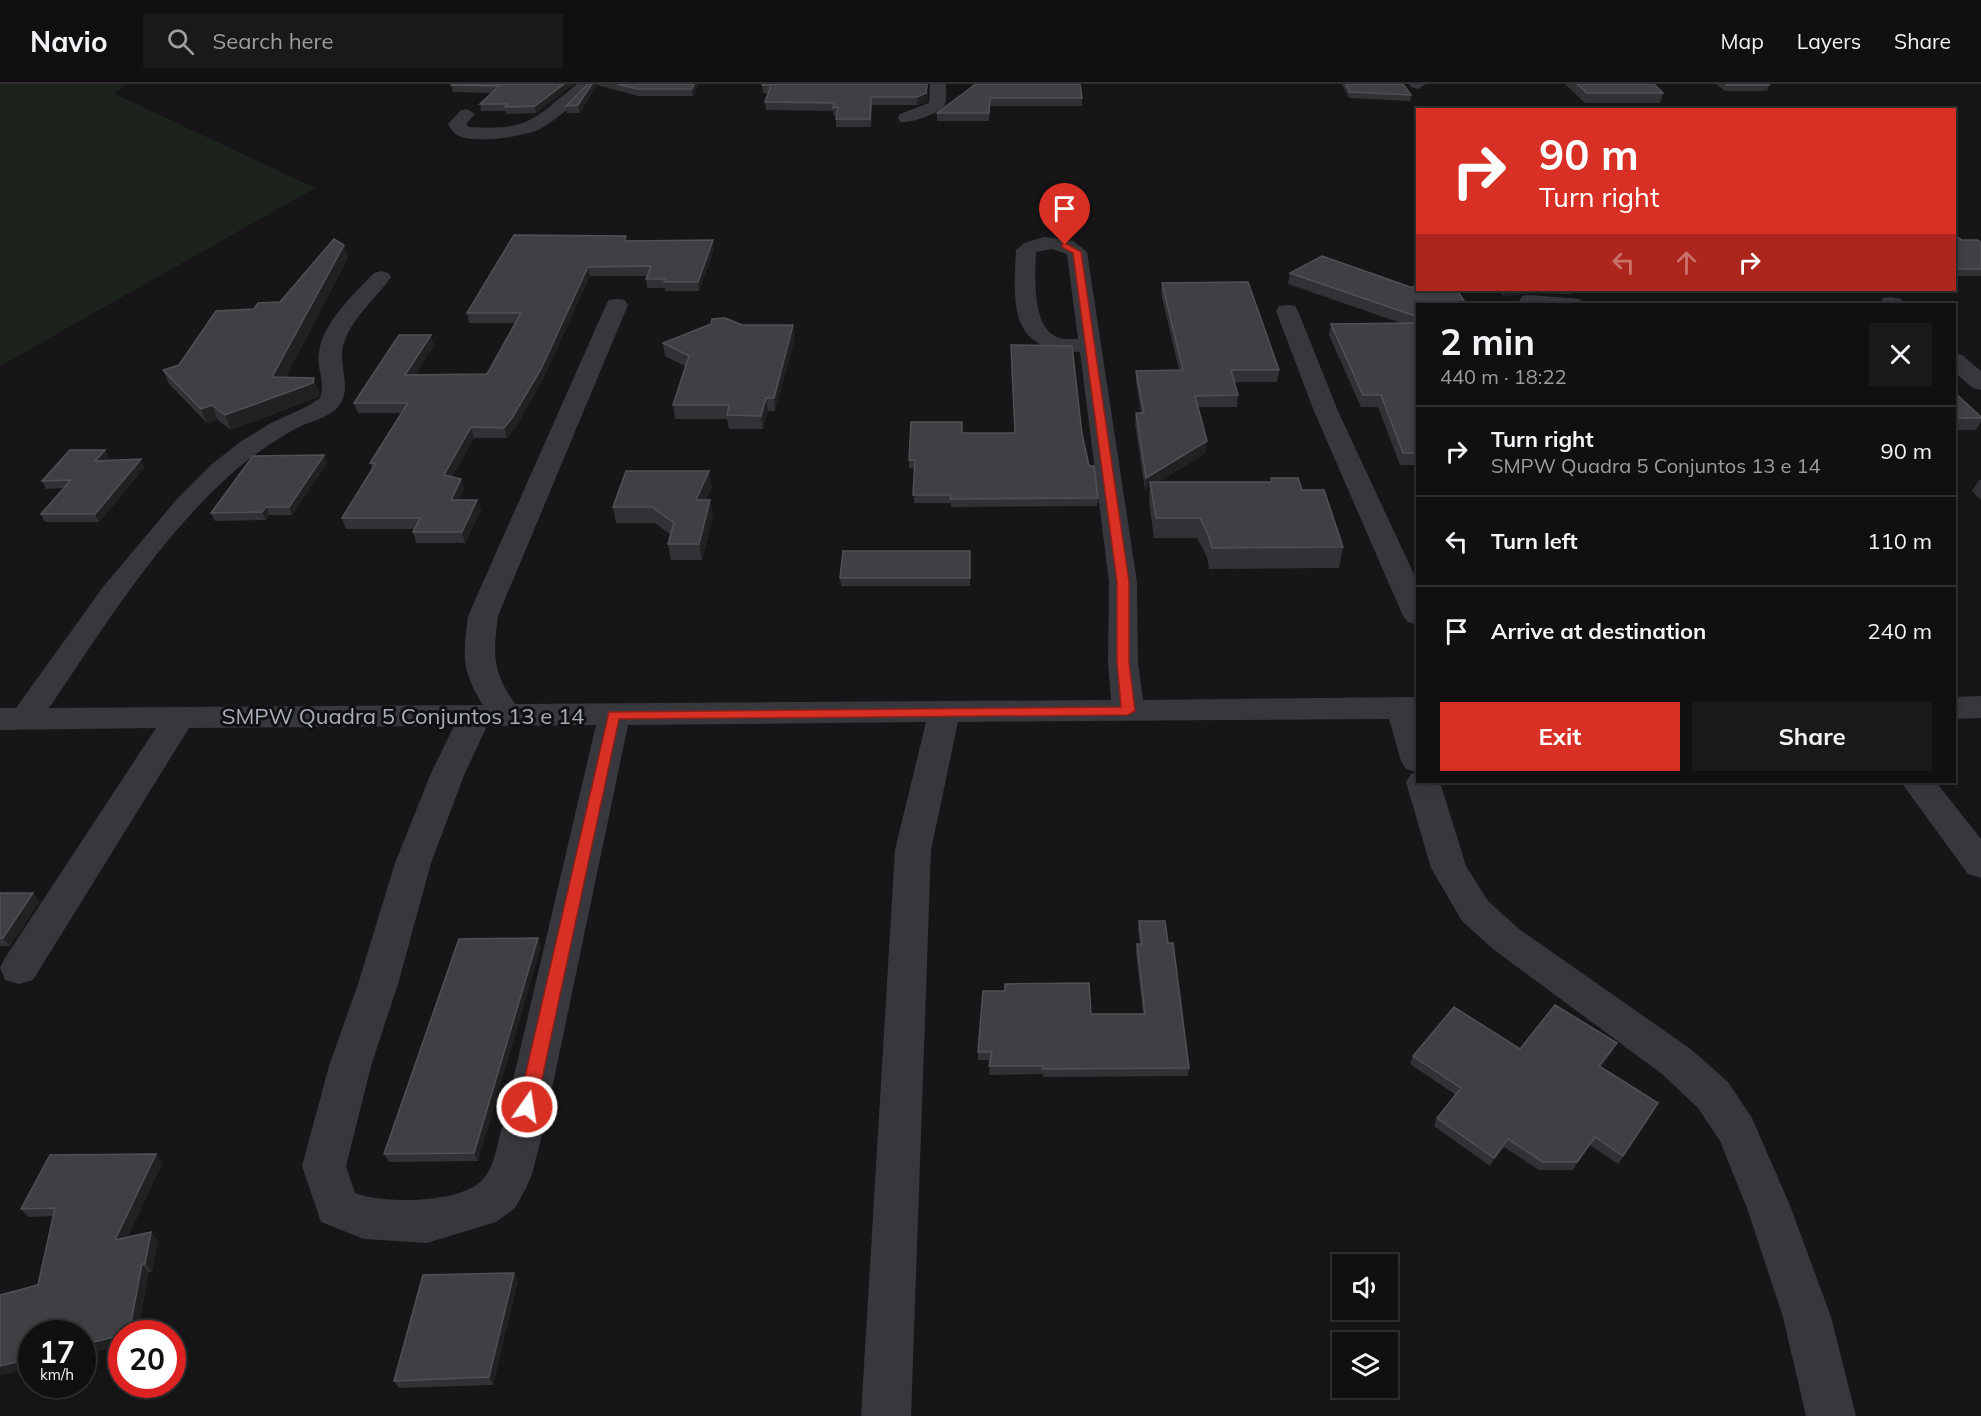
<!DOCTYPE html>
<meta charset="utf-8">
<style>
:root{--surface:#101012;--page:#19191b;--text:#f1f3f6;--muted:#9c9d9f;--line:#303032;--accent:#d93025}
body{margin:0;font-family:Mulish,sans-serif;background:var(--page);color:var(--text);height:100vh;display:flex;flex-direction:column;font-size:22px;white-space:nowrap}
*{box-sizing:border-box;margin:0}
p{font-size:20px;color:var(--muted)}
.icon{flex:none;width:33px;height:33px;fill:none;stroke:currentColor;stroke-width:2;stroke-linecap:round;stroke-linejoin:round}
.map{position:relative;flex:1;overflow:hidden}
.details{position:absolute;left:1416px;top:219px;width:540px;height:480px;display:flex;flex-direction:column;background:var(--surface);border-radius:0px;box-shadow:0 3px 9px #0003,0 0 0 2px var(--line)}
.details>*{flex:none}
.top-card{position:absolute;left:1416px;top:24px;width:540px;height:183px;border-radius:0px;box-shadow:0 3px 9px #0003,0 0 0 2px var(--line);background:#d93025;color:#fff;overflow:hidden}
.tools{position:absolute;left:1332px;top:1170px;display:grid;gap:12px}
.tools a{display:grid;place-items:center;width:66px;height:66px;border-radius:0px;background:var(--surface);box-shadow:0 3px 9px #0003,0 0 0 2px var(--line);font-size:30px}
.speed{position:absolute;left:18px;top:1236px;display:flex;gap:12px;font-size:30px;font-weight:700;text-align:center}
.speed>*{display:grid;place-content:center;width:78px;height:78px;border-radius:50%;background:var(--surface);box-shadow:0 3px 9px #0003,0 0 0 2px var(--line);line-height:1}
.speed small{font-size:15px;font-weight:400}
.speed .limit{border:9px solid #d22;background:#fff;color:#111}
.pin{position:absolute;display:grid;place-items:center;width:51px;height:51px;color:#fff;margin:-62px -26px;border-radius:50% 50% 50% 0;rotate:-45deg;box-shadow:0 0 6px #0007}
.pin .icon{rotate:45deg}
.me{position:absolute;width:66px;margin:-33px;rotate:13deg;stroke-linejoin:round;filter:drop-shadow(0 0 4px #0008)}
.turn{display:flex;align-items:center;gap:21px;height:126px;padding:0 24px;font-size:27px}
.turn .icon{width:78px;height:78px;stroke-width:2.5}
.turn b{display:block;font-size:42px;line-height:51px}
.lanes{display:flex;align-items:center;height:57px;padding:0 24px;background:#0003;justify-content:center;gap:30px;direction:ltr}
.lanes .off{opacity:.35}
.round{display:grid;place-items:center;flex:none;width:63px;height:63px;border-radius:0px;background:var(--page)}
.overview{display:flex;align-items:center;justify-content:space-between;height:102px;padding:0 24px}
h1{font-size:36px;font-weight:700;line-height:45px}
.cta{display:flex;gap:12px;margin-top:auto;padding:12px 24px}
.cta a{flex:1;height:69px;border-radius:0px;background:var(--accent);color:#fff;font-size:24px;font-weight:700;line-height:69px;text-align:center}
.cta a+a{background:var(--page);color:var(--text)}
ul{padding:0;list-style:none}
li{display:flex;align-items:center;gap:18px;height:90px;padding:0 24px;border-top:2px solid var(--line)}
li div{flex:1}
li b{display:block;font-size:22px}
li em{font-style:normal}
header{display:flex;align-items:center;gap:36px;box-sizing:border-box;height:84px;padding:0 30px;background:var(--surface);border-bottom:2px solid var(--line)}
header strong{font-size:28px}
nav{display:flex;gap:33px;margin-inline-start:auto;font-size:21px}
.search{width:420px;height:54px;background:var(--page);display:flex;align-items:center;gap:15px;box-sizing:border-box;padding:0 21px;border-radius:0px;color:var(--muted);font-size:22px}
.map>svg:first-child{display:block}
</style>
<header>
<strong>Navio</strong>
<div class="search"><svg class="icon" aria-label="search" viewBox="0 0 24 24"><circle cx="10" cy="10" r="6"/><path d="M15 15l6 6"/></svg>Search here</div>
<nav><a>Map</a><a>Layers</a><a>Share</a></nav>
</header>
<div class="map">
<svg width="1981" height="1332" viewBox="0 0 1981 1332">
<rect width="100%" height="100%" fill="#161618"/>
<polygon fill="#1c231d" points="0,0 126,0 115,10 315,104 0,282"/>
<g fill="none" stroke-linecap="round" stroke-linejoin="round">
<g fill="#37383d" fill-rule="evenodd">
<path d="M577 0H595C587 11 552 39 540 45 525 53 471 60 457 51 453 48 450 44 448 40L461 26 467 25 475 30 466 40 469 43C529 47 532 36 577 0Z"/>
<path d="M930 0H946C946 6 947 14 945 20 942 29 909 40 900 38L898 34 900 30 929 19Z"/>
<polygon points="1409,0 1426,0 1418,5 1411,3"/>
<path d="M1044 153 1073 157 1087 168 1137 498 1138 578 1143 616 1418 613V698H1440L1466 782 1488 817 1519 845 1692 966 1728 998 1752 1034 1791 1124 1831 1233 1856 1332H1806L1783 1233 1747 1124 1720 1057 1698 1024 1662 990 1493 865 1462 837 1431 784 1406 698 1411 690 1417 688 1406 685 1401 677 1389 635 958 638 931 766 911 1332H861L895 766 926 638 628 641 544 1043 532 1090 526 1104 515 1124 496 1138 427 1159 364 1155 321 1138 302 1082 329 982 358 900 395 779 431 689 454 642 189 644 33 896 19 900 5 896 0 884 5 874 156 644 0 646V624H16L103 503 177 415 212 380 240 358 271 339 308 322 320 314C326 298 316 284 319 268 323 238 354 210 374 189L381 187 388 189 391 193C376 215 353 232 344 259 336 281 355 304 337 324 327 335 310 337 297 344 273 357 250 373 230 391 157 457 104 543 49 624L483 621C461 586 463 572 468 532L606 221 609 216 617 215 625 216 628 221 498 532C493 572 492 586 515 620L1111 616 1108 578 1109 498 1080 268C1009 268 1013 222 1016 166L1024 159ZM1052 165 1067 170 1078 255C1071 255 1061 256 1055 252 1032 240 1035 191 1036 168ZM596 641 502 1043C497 1059 495 1083 483 1095 462 1120 383 1120 355 1109L346 1082 371 982 398 900 431 779 465 689 487 642Z"/>
<polygon points="1530,211 1580,215 1583,220 1522,220 1519,217 1522,212"/>
<polygon points="1891,213 1901,215 1904,220 1881,220 1883,214"/>
<polygon points="1287,221 1295,222 1298,227 1338,327 1418,499 1418,541 1408,538 1403,532 1314,327 1276,227 1279,222"/>
<polygon points="1954,269 1962,271 1981,287 1981,306 1973,304 1954,288"/>
<polygon points="1981,612 1981,634 1954,635 1954,613"/>
<polygon points="1901,698 1936,698 1981,755 1981,794 1968,790"/>
</g>
</g>
<g fill="#323236">
<polygon points="574,0 536,29 506,30 506,27 481,27 480,20 492,9 453,8 451,1"/>
<polygon points="592,0 698,0 693,12 638,12 597,1 580,29 567,29 566,22"/>
<polygon points="928,0 927,18 917,21 872,21 871,43 836,43 836,32 834,32 833,27 766,26 765,18 768,9 763,9 762,1"/>
<polygon points="976,0 1082,14 1082,22 990,22 989,37 937,37 937,29"/>
<polygon points="1342,0 1403,0 1411,11 1410,17 1349,14"/>
<polygon points="1565,0 1654,0 1663,9 1660,19 1585,19"/>
<polygon points="1716,0 1768,0 1769,1 1767,7 1725,7"/>
<polygon points="1954,150 1962,156 1981,159 1981,192 1954,192"/>
<polygon points="626,152 627,157 714,165 699,207 665,207 665,204 647,204 646,195 647,192 590,192 543,295 515,344 507,354 474,354 452,393 464,405 459,416 477,416 481,426 465,459 416,459 413,448 414,445 346,445 342,434 372,385 370,379 401,329 358,329 354,319 434,261 415,291 487,290 515,239 469,239 467,229"/>
<polygon points="344,161 348,174 285,294 319,308 318,313 231,346 218,336 207,339 169,300 163,286 179,281 254,225 280,218"/>
<polygon points="1290,189 1418,220 1418,381 1400,381 1378,323 1361,323 1329,251 1331,240 1401,239 1288,200"/>
<polygon points="1162,199 1279,286 1277,298 1234,298 1238,311 1237,323 1198,323 1206,369 1158,398 1271,398 1271,394 1302,406 1343,463 1339,484 1209,485 1207,473 1197,454 1154,454 1149,418 1150,403 1145,406 1135,340 1136,329 1141,329 1136,298 1136,287 1179,286 1161,209"/>
<polygon points="1499,206 1572,206 1571,210 1530,209 1503,212"/>
<polygon points="742,241 793,241 795,254 775,327 768,327 763,345 729,345 727,335 675,335 673,321 686,283 665,272 663,259"/>
<polygon points="1011,268 1082,350 1098,414 1097,422 951,423 951,419 914,419 915,384 909,384 909,376 962,349 1015,349"/>
<polygon points="1954,308 1981,333 1981,337 1976,346 1954,346"/>
<polygon points="105,366 109,373 106,376 145,383 99,438 45,438 41,430 64,404 46,405 42,397"/>
<polygon points="324,371 327,379 292,431 269,431 266,436 215,437 211,429"/>
<polygon points="1979,396 1981,396 1981,416 1972,407"/>
<polygon points="712,402 706,416 713,432 702,476 671,476 668,460 671,451 655,439 616,439 613,423"/>
<polygon points="970,467 970,502 841,502 840,494"/>
<polygon points="0,809 33,809 39,818 10,862 0,862"/>
<polygon points="1139,837 1168,859 1189,984 1188,992 1043,993 1043,990 989,991 990,976 978,976 978,968 1091,930 1143,930 1136,868 1137,860 1140,860 1138,846"/>
<polygon points="541,862 478,1077 389,1078 384,1070"/>
<polygon points="1520,965 1612,968 1601,983 1658,1019 1618,1080 1590,1061 1573,1086 1539,1086 1504,1063 1490,1082 1434,1042 1437,1034 1456,1011 1410,980 1413,972"/>
<polygon points="163,1078 127,1154 158,1156 152,1188 149,1188 122,1250 122,1261 82,1271 82,1250 28,1291 22,1286 0,1291 0,1211 38,1201 53,1132 28,1133 21,1125"/>
<polygon points="514,1189 518,1196 493,1301 399,1304 394,1297"/>
</g>
<g fill="#212124">
<polygon points="564,0 574,0 536,29 535,22"/>
<polygon points="592,0 597,0 597,1 580,29 578,21"/>
<polygon points="694,0 698,0 693,12 692,5"/>
<polygon points="927,0 928,0 927,18 917,21 917,13"/>
<polygon points="713,156 714,165 699,207 698,198"/>
<polygon points="344,161 348,174 278,307 272,293"/>
<polygon points="588,183 590,192 543,295 515,344 507,354 504,344"/>
<polygon points="1505,206 1531,206 1530,209 1503,212"/>
<polygon points="793,241 795,254 775,327 774,314"/>
<polygon points="431,251 434,261 408,301 405,291"/>
<polygon points="314,294 319,308 318,313 231,346 225,331"/>
<polygon points="766,314 768,327 763,345 761,332"/>
<polygon points="212,321 218,336 207,339 201,325"/>
<polygon points="471,343 474,354 447,402 444,391"/>
<polygon points="1207,357 1206,369 1151,402 1150,398 1150,403 1145,406 1146,394"/>
<polygon points="105,366 109,373 99,385 95,377"/>
<polygon points="324,371 327,379 292,431 289,423"/>
<polygon points="141,375 145,383 99,438 95,430"/>
<polygon points="709,387 712,402 699,432 696,416"/>
<polygon points="461,395 464,405 454,426 451,416"/>
<polygon points="477,416 481,426 465,459 462,448"/>
<polygon points="710,416 713,432 702,476 699,460"/>
<polygon points="266,423 269,431 266,436 262,428"/>
<polygon points="33,809 39,818 10,862 3,854"/>
<polygon points="538,854 541,862 478,1077 474,1069"/>
<polygon points="1617,959 1612,968 1595,990 1599,982"/>
<polygon points="1595,1053 1590,1061 1573,1086 1577,1078"/>
<polygon points="1508,1055 1504,1063 1490,1082 1494,1074"/>
<polygon points="156,1070 163,1078 122,1164 115,1156"/>
<polygon points="151,1148 158,1156 152,1188 145,1180"/>
<polygon points="142,1180 149,1188 138,1250 129,1250"/>
<polygon points="514,1189 518,1196 493,1301 489,1293"/>
<polygon points="122,1251 122,1261 82,1271 82,1261"/>
<polygon points="21,1277 32,1281 32,1290 28,1291 22,1286 0,1291 0,1282"/>
</g>
<g fill="#3f3f44" stroke="#4f5156" stroke-width="1.5">
<polygon points="452,0 564,0 535,22 505,23 508,20 480,20 499,2 451,1"/>
<polygon points="588,0 592,0 578,21 566,22"/>
<polygon points="617,0 694,0 692,5 637,5"/>
<polygon points="762,0 927,0 926,9 917,13 871,13 870,35 836,35 838,23 833,24 834,19 765,18 771,1 762,1"/>
<polygon points="976,0 1080,0 1082,14 990,14 989,29 937,29"/>
<polygon points="1346,0 1403,0 1411,11 1350,8"/>
<polygon points="1577,0 1654,0 1663,9 1587,9"/>
<polygon points="1726,0 1768,0 1769,1 1727,1"/>
<polygon points="1954,150 1962,156 1978,156 1981,159 1981,185 1954,185"/>
<polygon points="514,151 626,152 624,157 713,156 698,198 664,198 665,195 646,195 651,182 588,183 541,285 512,334 504,344 471,343 444,391 461,395 451,416 477,416 462,448 413,448 420,434 342,434 376,379 370,379 408,319 354,319 399,251 431,251 405,291 487,290 521,229 467,229"/>
<polygon points="334,155 344,161 272,293 314,294 313,299 225,331 212,321 201,325 163,286 179,281 216,227 254,225 258,219 280,218"/>
<polygon points="1322,172 1410,203 1418,203 1418,206 1457,206 1466,220 1418,220 1418,233 1290,189"/>
<polygon points="1248,198 1279,286 1231,286 1238,311 1195,312 1207,357 1146,394 1136,329 1144,329 1136,287 1183,286 1162,199"/>
<polygon points="725,234 742,241 793,241 774,314 766,314 761,332 727,331 729,321 673,321 689,272 663,259 711,240 712,235"/>
<polygon points="1418,239 1418,369 1403,369 1381,311 1363,311 1331,240"/>
<polygon points="1011,261 1072,262 1082,350 1089,382 1094,382 1098,414 950,415 951,411 913,411 915,376 909,376 911,338 962,338 962,349 1015,349"/>
<polygon points="1954,308 1981,333 1981,334 1954,334"/>
<polygon points="70,366 105,366 95,377 141,375 95,430 41,430 71,396 42,397"/>
<polygon points="324,371 289,423 266,423 262,428 211,429 253,372"/>
<polygon points="626,387 709,387 696,416 710,416 699,460 668,460 674,439 652,423 613,423"/>
<polygon points="1271,394 1298,394 1302,406 1324,406 1343,463 1212,464 1209,453 1200,434 1156,434 1150,398 1272,398"/>
<polygon points="843,467 970,467 970,494 840,494"/>
<polygon points="0,809 33,809 3,854 0,854"/>
<polygon points="1139,837 1165,837 1168,859 1173,859 1189,984 1043,985 1043,982 989,982 992,968 978,968 983,907 1005,907 1005,900 1089,899 1091,930 1145,930 1137,860 1142,860"/>
<polygon points="538,854 474,1069 384,1070 459,855"/>
<polygon points="1555,921 1617,959 1599,982 1658,1019 1623,1072 1595,1053 1577,1078 1543,1078 1508,1055 1494,1074 1437,1034 1461,1004 1413,972 1454,923 1520,965"/>
<polygon points="156,1070 115,1156 151,1148 145,1180 142,1180 129,1249 122,1250 122,1251 82,1261 82,1250 32,1250 32,1281 20,1284 21,1277 0,1282 0,1211 38,1201 55,1124 21,1125 50,1071"/>
<polygon points="514,1189 489,1293 394,1297 423,1191"/>
</g>
<polygon fill="#d93025" stroke="#8d1f18" stroke-width="1.5" points="1065,159 1081,168 1129,498 1129,578 1135,627 1128,631 619,635 536,1023 533,1028 527,1030 521,1028 518,1023 609,628 1121,623 1117,578 1117,498 1073,169 1062,163 1062,160"/>
<g text-anchor="middle" dominant-baseline="central" stroke-width="6" stroke-linejoin="round" paint-order="stroke">
<g font-size="22" fill="#a8adb8" stroke="#111113">
<text x="403" y="632">SMPW Quadra 5 Conjuntos 13 e 14</text>
</g>
</g>
</svg>
<div class="tools">
<a><svg class="icon" aria-label="sound" viewBox="0 0 24 24"><path d="M4 9h4l5-4v14l-5-4H4zM17 9q2 3 0 6"/></svg></a>
<a><svg class="icon" aria-label="layers" viewBox="0 0 24 24"><path d="M12 4l9 5-9 5-9-5zM3 14l9 5 9-5"/></svg></a>
</div>
<div class="speed"><div>17<small>km/h</small></div><div class="limit">20</div></div>
<div class="pin" style="left:1065px;top:161px;background:#d93025"><svg class="icon" aria-label="arrive" viewBox="0 0 24 24"><path d="M6 21V4h12l-3 4 3 4H6"/></svg></div>
<svg class="me" style="left:527px;top:1023px" viewBox="-20 -20 40 40"><circle r="17" fill="#d93025" stroke="#fff" stroke-width="3"/><path d="M0-11L8 9 0 5-8 9z" fill="#fff"/></svg>
<div class="top-card">
<div class="turn"><svg class="icon" aria-label="right" viewBox="0 0 24 24"><path d="M7 20v-9h11M14 6l5 5-5 5"/></svg><div><b>90 m</b>Turn right</div></div>
<div class="lanes"><svg class="icon off" aria-label="left" viewBox="0 0 24 24"><path d="M17 20v-9H6M10 6l-5 5 5 5"/></svg><svg class="icon off" aria-label="ahead" viewBox="0 0 24 24"><path d="M12 20V5M6 11l6-6 6 6"/></svg><svg class="icon" aria-label="right" viewBox="0 0 24 24"><path d="M7 20v-9h11M14 6l5 5-5 5"/></svg></div>
</div>
<section class="details">
<div class="overview"><div><h1>2 min</h1><p>440 m · 18:22</p></div><a class="round"><svg class="icon" aria-label="close" viewBox="0 0 24 24"><path d="M6 6l12 12M18 6L6 18"/></svg></a></div>
<ul>
<li><svg class="icon" aria-label="right" viewBox="0 0 24 24"><path d="M7 20v-9h11M14 6l5 5-5 5"/></svg><div><b>Turn right</b><p>SMPW Quadra 5 Conjuntos 13 e 14</p></div><em>90 m</em></li>
<li><svg class="icon" aria-label="left" viewBox="0 0 24 24"><path d="M17 20v-9H6M10 6l-5 5 5 5"/></svg><div><b>Turn left</b></div><em>110 m</em></li>
<li><svg class="icon" aria-label="arrive" viewBox="0 0 24 24"><path d="M6 21V4h12l-3 4 3 4H6"/></svg><div><b>Arrive at destination</b></div><em>240 m</em></li>
</ul>
<div class="cta"><a>Exit</a><a>Share</a></div>
</section>
</div>
